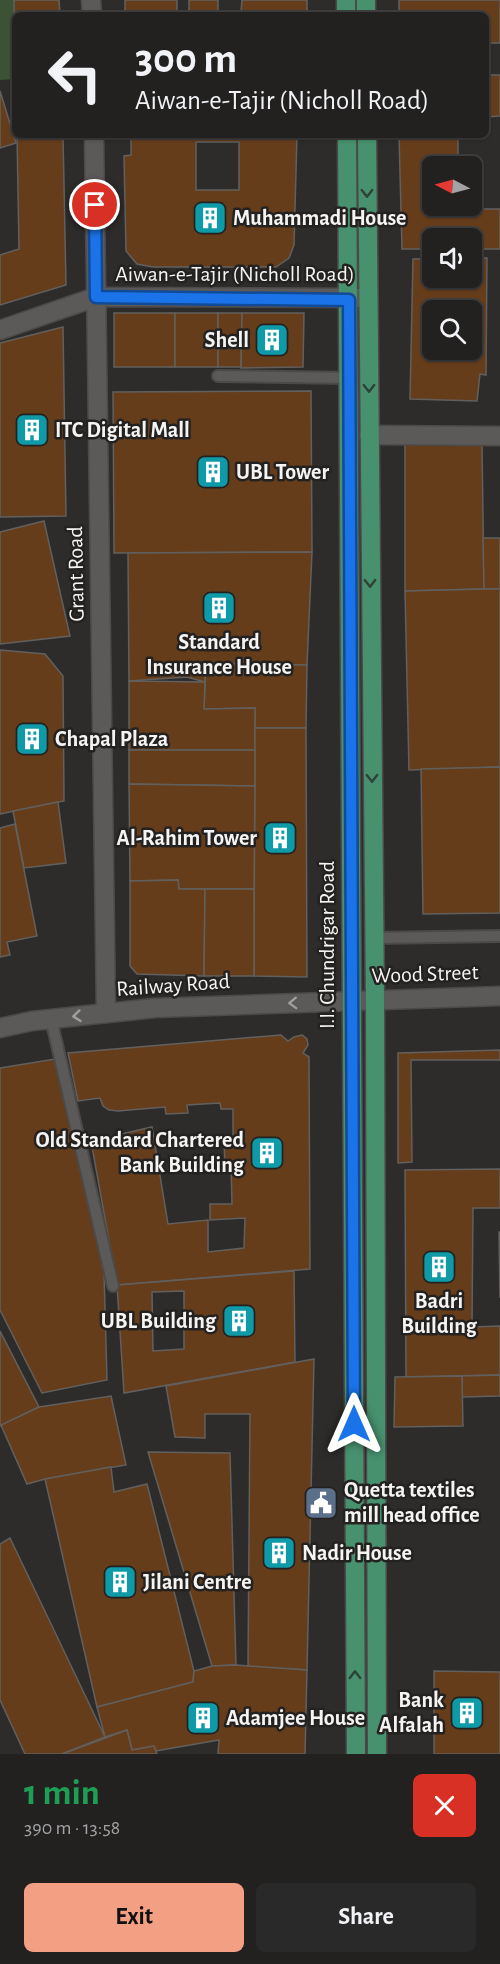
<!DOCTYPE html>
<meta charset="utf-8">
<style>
:root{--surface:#222120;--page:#2a2929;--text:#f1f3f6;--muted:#a2a3a5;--line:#3f3e3e;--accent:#f39f83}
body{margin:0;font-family:"Alegreya Sans",sans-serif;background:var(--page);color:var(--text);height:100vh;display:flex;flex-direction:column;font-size:22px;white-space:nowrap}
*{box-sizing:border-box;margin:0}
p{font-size:20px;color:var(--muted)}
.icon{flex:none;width:33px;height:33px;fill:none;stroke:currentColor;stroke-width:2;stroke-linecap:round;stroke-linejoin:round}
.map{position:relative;height:1754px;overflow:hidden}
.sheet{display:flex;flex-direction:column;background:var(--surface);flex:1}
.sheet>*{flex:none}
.guide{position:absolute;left:12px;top:12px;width:477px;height:126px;border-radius:9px;box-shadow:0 2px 4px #0004,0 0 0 2px var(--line);background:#222120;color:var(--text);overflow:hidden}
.needle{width:39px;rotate:276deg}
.fabs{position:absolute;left:422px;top:156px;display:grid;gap:12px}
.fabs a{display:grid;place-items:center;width:60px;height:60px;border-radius:9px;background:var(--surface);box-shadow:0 2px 4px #0004,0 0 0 2px var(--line);font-size:30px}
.pin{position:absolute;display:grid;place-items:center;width:51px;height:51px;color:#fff;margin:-26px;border:3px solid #fff;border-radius:50%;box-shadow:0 2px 6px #0007}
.me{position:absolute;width:66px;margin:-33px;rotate:0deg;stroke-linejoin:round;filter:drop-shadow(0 0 4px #0008)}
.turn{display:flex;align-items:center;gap:21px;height:126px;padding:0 24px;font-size:27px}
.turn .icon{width:78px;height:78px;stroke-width:2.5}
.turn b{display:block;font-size:42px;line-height:51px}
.round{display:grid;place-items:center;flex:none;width:63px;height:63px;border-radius:9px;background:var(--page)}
.headline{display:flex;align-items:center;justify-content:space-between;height:102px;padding:0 24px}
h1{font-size:36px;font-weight:700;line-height:45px;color:#1e9e55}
.button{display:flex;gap:12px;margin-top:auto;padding:12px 24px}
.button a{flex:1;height:69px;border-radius:9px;background:var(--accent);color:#111;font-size:24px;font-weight:700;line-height:69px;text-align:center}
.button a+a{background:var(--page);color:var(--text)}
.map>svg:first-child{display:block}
</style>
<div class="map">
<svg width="500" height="1754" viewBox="0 0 500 1754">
<rect width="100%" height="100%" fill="#2e2c2a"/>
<polygon fill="#3b5234" points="0,0 14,0 15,79 0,80"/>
<g fill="#653d1b" stroke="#62605e" stroke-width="1.5" fill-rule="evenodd">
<polygon points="14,0 59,0 60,15 15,15 15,56"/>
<rect x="125" y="0" width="52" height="15"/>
<rect x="189" y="0" width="29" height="15"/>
<polygon points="242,0 307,0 307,15 218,15 241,12"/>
<polygon points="399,0 500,0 500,43 486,43 486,15 399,15"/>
<polygon points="486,75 500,75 500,116 486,117"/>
<polygon points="0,91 16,143 0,148"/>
<polygon points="17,135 63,135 66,285 0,305 0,255 19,249"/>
<path d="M131 135H297L294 245 289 258 276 267H153L137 264 126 251 124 156 131 155ZM196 142H239V190H196Z"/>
<polygon points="399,135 458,135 458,166 432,166 432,206 458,206 458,209 500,209 500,249 471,249 471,238 432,238 432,249 402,249"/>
<path d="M471 258H487L486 375 480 374 477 401 410 399 413 259H432V278H471ZM432 310H471V350H432Z"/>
<rect x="114" y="313" width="61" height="54"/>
<rect x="175" y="313" width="43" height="54"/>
<polygon points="218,313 242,313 241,367 218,367"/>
<polygon points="242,313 304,313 303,367 241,368"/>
<polygon points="63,327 66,516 0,517 0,343"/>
<polygon points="311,391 312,552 114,553 113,392"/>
<polygon points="405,443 482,443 484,589 405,591"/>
<polygon points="44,521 70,636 0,644 0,532"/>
<polygon points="483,538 500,538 500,589 484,589"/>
<polygon points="312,552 307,665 206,663 205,682 187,677 129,681 128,553"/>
<polygon points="484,589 500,589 500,767 409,770 405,591"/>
<polygon points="0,650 45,654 63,676 64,801 0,814"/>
<polygon points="206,663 307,665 306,728 255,728 255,708 204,709"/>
<polygon points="129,681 205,682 204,709 255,708 255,750 129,750"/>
<polygon points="255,728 306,728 307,977 254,976"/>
<polygon points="129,750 255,750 255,786 129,784"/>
<polygon points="500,767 500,913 423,914 421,769"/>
<polygon points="129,784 255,786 254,889 179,889 178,880 130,881"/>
<polygon points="58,802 66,863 24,868 13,811"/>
<polygon points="15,824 37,936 7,942 10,955 0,957 0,828"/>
<polygon points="178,880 179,889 205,889 204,976 137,974 130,966 130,881"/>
<polygon points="205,889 254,889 254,976 204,976"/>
<polygon points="281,1035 288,1041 294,1037 302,1035 307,1039 308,1045 303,1053 309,1057 310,1269 117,1285 91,1141 152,1127 168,1224 208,1220 208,1252 244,1248 245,1218 210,1220 210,1204 232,1204 231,1165 225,1165 224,1140 233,1140 233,1109 221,1109 220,1103 187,1105 188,1113 166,1114 165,1107 118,1111 109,1110 103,1106 100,1098 78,1101 68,1053"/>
<polygon points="500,1050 500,1060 411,1060 412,1162 398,1163 398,1053"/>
<polygon points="55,1059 104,1272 107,1380 42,1393 0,1310 0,1068"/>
<polygon points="500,1169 500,1208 473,1208 472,1327 500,1326 500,1375 406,1377 405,1170"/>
<polygon points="499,1232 500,1232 500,1298"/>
<path d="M294 1271 295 1362 124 1393 117 1285ZM184 1291V1349L153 1351 152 1292Z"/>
<polygon points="0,1331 39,1407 0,1426"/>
<polygon points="314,1359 307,1670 248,1667 250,1414 205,1414 205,1438 175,1437 166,1386"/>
<polygon points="500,1375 500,1396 462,1397 462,1376"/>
<polygon points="462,1376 463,1426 394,1427 395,1377"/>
<polygon points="111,1396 126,1465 45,1479 27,1484 1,1425 39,1407"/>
<polygon points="148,1452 230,1453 236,1665 212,1666"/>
<polygon points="111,1467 114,1492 147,1484 194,1671 193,1682 97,1707 45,1479"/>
<polygon points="10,1538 105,1737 62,1754 25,1754 0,1700 0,1544"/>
<polygon points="236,1665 307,1670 305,1754 218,1754 219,1740 156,1751 154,1746 132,1750 127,1730 105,1737 97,1707 193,1682 194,1671 212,1666"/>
<polygon points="434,1671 500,1672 500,1754 434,1754"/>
<polygon points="127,1730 132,1750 154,1746 157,1754 62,1754"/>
</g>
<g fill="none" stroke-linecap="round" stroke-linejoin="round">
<g stroke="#4c4a49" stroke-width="14">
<g id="lane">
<polyline points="218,376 349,378"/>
<polyline points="374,938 500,936"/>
<polyline points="51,1019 113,1286"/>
</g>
</g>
<g stroke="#4c4a49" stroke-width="21">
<g id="street">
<polyline points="0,330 96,297 368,298"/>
<polyline points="369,435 500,436"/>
</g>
</g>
<g stroke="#4c4a49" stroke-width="21">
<g id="secondary">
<polyline points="91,0 92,15"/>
<polyline points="94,135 106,1013"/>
<polyline points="0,1028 32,1021 155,1008 500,996"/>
</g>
</g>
<g stroke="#4c4a49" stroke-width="21">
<g id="primary">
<polyline points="346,0 346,15"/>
<polyline points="366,0 366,15"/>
<polyline points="347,135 356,1754"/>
<polyline points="367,135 375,999 377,1754"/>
</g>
</g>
<use href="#lane" stroke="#5c5a58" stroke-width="10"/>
<use href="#street" stroke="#5c5a58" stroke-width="18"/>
<use href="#secondary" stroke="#5c5a58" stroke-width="18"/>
<use href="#primary" stroke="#47916e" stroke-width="18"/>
</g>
<defs><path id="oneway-chevron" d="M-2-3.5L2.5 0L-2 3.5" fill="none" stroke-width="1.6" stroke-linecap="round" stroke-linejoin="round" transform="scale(1.5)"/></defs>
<g stroke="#2e4337">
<use href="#oneway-chevron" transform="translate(367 193) rotate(90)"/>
<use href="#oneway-chevron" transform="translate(369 388) rotate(89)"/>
<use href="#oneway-chevron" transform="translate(370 583) rotate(89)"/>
<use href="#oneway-chevron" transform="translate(372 778) rotate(89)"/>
<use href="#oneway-chevron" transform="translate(355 1675) rotate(-90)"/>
</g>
<g stroke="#a19f9e">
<use href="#oneway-chevron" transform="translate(293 1003) rotate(178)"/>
<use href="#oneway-chevron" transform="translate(77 1016) rotate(174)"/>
</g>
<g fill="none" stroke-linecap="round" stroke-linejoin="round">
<g stroke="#114b97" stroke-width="15">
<polyline id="route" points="95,205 96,297 349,300 354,1424"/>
</g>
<use href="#route" stroke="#1a73e8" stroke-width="10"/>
</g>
<defs>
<g id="building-square" transform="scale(1.725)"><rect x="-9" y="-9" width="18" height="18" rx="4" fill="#0f9aa8" stroke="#242220"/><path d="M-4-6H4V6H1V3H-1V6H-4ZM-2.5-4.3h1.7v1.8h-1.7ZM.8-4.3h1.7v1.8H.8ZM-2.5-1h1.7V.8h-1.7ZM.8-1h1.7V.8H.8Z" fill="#fff"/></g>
<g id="civic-square" transform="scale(1.725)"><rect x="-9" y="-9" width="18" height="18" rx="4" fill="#5c6f8a" stroke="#242220"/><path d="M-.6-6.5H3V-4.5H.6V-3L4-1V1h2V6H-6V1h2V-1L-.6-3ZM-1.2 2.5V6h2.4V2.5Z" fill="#fff"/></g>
</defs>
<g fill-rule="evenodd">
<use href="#building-square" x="210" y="218"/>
<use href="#building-square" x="272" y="340"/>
<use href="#building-square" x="32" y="430"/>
<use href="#building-square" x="213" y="472"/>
<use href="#building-square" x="219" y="608"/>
<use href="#building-square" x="32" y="739"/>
<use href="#building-square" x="280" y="838"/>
<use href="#building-square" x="267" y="1153"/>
<use href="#building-square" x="439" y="1267"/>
<use href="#building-square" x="239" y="1321"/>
<use href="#civic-square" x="321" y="1503"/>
<use href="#building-square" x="279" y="1553"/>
<use href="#building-square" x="120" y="1582"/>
<use href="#building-square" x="467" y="1713"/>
<use href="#building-square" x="203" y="1718"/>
</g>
<g text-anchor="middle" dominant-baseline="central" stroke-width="5" stroke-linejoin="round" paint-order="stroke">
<g font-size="22" font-weight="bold" fill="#f5f4f3" stroke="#242220" text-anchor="start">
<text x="233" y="218">Muhammadi House</text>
<text x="249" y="340" text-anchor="end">Shell</text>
<text x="55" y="430">ITC Digital Mall</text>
<text x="236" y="472">UBL Tower</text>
<text x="219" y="642" text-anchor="middle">Standard<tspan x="219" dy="25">Insurance House</tspan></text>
<text x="55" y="739">Chapal Plaza</text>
<text x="257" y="838" text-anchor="end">Al-Rahim Tower</text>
<text x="244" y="1140" text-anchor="end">Old Standard Chartered<tspan x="244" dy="25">Bank Building</tspan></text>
<text x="439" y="1301" text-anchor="middle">Badri<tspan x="439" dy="25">Building</tspan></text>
<text x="216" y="1321" text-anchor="end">UBL Building</text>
<text x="344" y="1490">Quetta textiles<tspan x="344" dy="25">mill head office</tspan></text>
<text x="302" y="1553">Nadir House</text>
<text x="143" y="1582">Jilani Centre</text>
<text x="444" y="1700" text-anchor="end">Bank<tspan x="444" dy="25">Alfalah</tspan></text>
<text x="226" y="1718">Adamjee House</text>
</g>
<g font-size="22" fill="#f5f4f3" stroke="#242220">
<text x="235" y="274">Aiwan-e-Tajir (Nicholl Road)</text>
<text transform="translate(76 574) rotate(-91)">Grant Road</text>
<text transform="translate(327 945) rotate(-90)">I.I. Chundrigar Road</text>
<text transform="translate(425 974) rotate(-2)">Wood Street</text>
<text transform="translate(173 985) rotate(-4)">Railway Road</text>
</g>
</g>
</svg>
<div class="fabs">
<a><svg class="needle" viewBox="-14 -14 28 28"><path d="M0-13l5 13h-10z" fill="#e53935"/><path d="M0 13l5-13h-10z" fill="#a2a3a5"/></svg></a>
<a><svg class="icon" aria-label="sound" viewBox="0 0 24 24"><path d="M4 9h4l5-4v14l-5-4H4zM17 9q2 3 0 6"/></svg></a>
<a><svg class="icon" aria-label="search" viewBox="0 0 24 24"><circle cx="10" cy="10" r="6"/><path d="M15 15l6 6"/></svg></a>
</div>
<div class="pin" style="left:95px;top:205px;background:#d93025"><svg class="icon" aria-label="arrive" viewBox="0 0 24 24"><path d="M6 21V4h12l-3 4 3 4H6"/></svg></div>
<svg class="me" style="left:354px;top:1424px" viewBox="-20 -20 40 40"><path d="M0-17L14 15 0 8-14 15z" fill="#1a73e8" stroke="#fff" stroke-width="4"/></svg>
<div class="guide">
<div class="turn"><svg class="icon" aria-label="left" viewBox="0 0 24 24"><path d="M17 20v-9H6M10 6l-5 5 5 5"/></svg><div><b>300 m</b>Aiwan-e-Tajir (Nicholl Road)</div></div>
</div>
</div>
<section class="sheet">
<div class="headline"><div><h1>1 min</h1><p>390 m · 13:58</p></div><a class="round" style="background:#d93025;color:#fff"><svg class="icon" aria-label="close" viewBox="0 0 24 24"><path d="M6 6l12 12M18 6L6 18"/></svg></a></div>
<div class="button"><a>Exit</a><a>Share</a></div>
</section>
